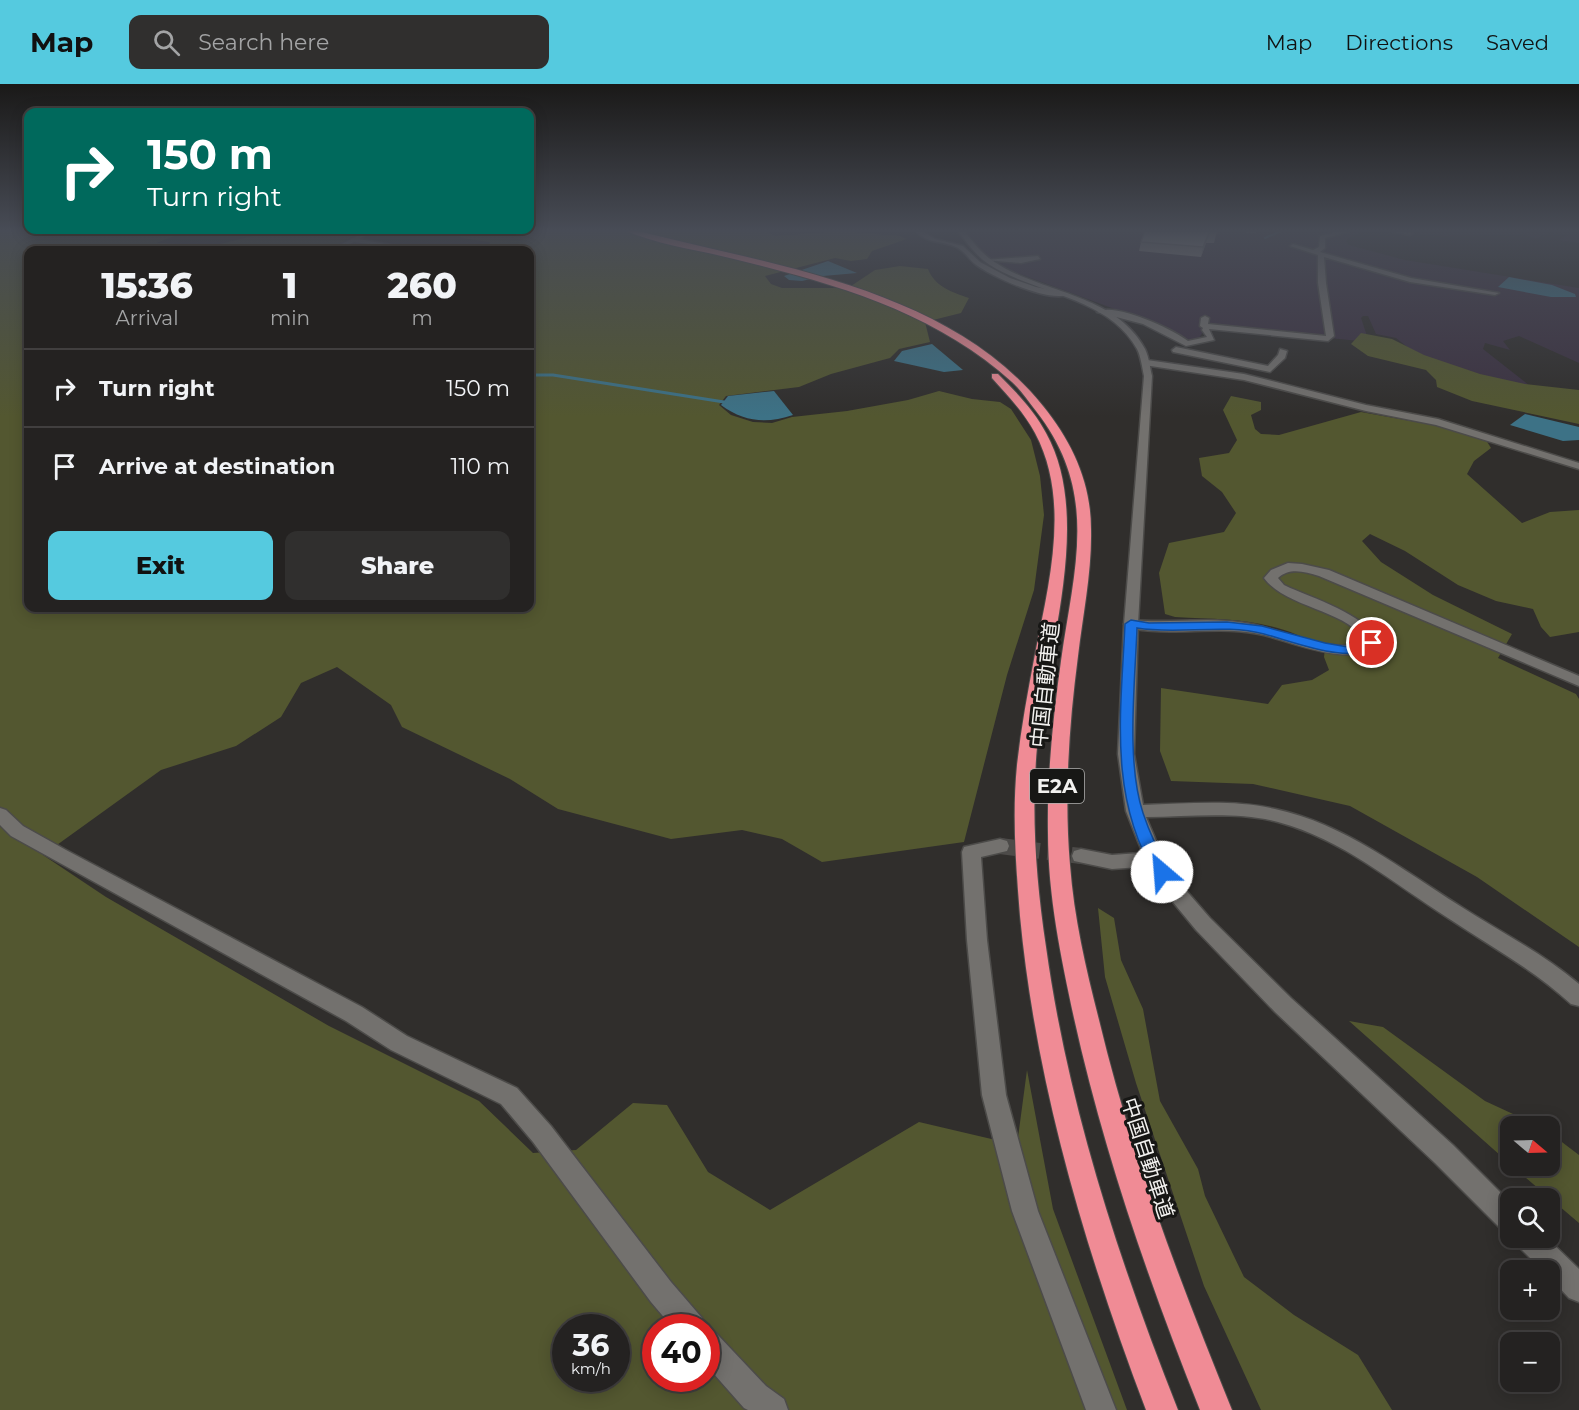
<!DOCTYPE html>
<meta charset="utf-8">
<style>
:root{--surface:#242221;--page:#302f2e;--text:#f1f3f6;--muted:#a3a4a5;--line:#413f3f;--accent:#55cadf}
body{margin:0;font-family:Montserrat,"Noto Sans JP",sans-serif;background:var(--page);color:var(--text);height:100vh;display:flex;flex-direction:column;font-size:22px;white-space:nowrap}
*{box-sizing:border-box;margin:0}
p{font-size:20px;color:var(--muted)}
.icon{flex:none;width:33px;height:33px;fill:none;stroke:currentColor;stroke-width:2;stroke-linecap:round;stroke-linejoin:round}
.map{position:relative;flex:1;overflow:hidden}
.drawer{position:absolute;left:24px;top:162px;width:510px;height:366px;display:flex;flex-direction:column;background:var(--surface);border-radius:12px;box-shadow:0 3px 15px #0003,0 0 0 2px var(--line)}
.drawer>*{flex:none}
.top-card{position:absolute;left:24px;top:24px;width:510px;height:126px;border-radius:12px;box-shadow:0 3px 15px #0003,0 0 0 2px var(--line);background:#00695c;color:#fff;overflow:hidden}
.needle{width:39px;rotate:109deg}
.fabs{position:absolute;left:1500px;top:1032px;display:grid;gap:12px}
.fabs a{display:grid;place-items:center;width:60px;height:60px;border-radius:12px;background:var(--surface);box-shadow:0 3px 15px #0003,0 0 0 2px var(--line);font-size:30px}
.speed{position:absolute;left:552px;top:1230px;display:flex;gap:12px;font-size:30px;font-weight:700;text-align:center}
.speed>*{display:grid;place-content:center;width:78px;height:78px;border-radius:50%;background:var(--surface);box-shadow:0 3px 15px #0003,0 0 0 2px var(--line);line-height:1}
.speed small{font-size:15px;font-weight:400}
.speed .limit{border:9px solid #d22;background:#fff;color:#111}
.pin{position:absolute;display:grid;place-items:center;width:51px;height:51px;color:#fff;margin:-26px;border:3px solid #fff;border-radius:50%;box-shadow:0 2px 6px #0007}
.me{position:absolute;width:66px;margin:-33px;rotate:333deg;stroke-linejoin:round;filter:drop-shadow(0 0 4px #0008)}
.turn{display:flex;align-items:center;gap:21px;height:126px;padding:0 24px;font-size:27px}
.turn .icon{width:78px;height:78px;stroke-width:2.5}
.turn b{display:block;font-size:42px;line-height:51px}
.eta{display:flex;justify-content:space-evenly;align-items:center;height:102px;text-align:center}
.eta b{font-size:36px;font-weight:800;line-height:42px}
.action{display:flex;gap:12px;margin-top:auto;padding:12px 24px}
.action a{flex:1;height:69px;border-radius:12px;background:var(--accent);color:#111;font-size:24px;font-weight:800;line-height:69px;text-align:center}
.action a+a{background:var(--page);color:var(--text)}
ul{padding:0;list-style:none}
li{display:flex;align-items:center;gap:18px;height:78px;padding:0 24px;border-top:2px solid var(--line)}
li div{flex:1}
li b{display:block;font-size:22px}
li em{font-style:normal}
header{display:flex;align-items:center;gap:36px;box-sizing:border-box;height:84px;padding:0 30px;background:var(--accent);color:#111}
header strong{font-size:28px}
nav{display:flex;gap:33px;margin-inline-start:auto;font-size:21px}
.search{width:420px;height:54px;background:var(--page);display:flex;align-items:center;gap:15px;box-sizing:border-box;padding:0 21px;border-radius:12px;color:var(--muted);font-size:22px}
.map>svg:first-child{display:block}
</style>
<header>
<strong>Map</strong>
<div class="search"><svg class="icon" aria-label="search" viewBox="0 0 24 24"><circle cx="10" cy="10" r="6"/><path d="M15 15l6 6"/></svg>Search here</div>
<nav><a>Map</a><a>Directions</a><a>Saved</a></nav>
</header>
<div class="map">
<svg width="1579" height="1326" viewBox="0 0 1579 1326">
<rect width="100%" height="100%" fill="#302e2c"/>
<g fill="#3c3241">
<polygon points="965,147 1364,147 1348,154 1346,158 1349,161 1405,176 1579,204 1579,279 1519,252 1503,257 1510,266 1485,259 1483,265 1544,313 1421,274 1396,254 1376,250 1368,232 1363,232 1361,234 1369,258 1200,241 1203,248 1199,254 1188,256 1155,240 1012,187 988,172"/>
<polygon points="1385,147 1579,147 1579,159 1559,156 1566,151 1548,148 1536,155 1523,150 1445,152"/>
</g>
<g fill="#535730" fill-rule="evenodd">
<path d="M0 147H148L152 149 151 152 180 150 156 159 178 160 160 166H28V524H530V166H470L489 162 490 158 462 154 455 149 457 147H767L775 152 842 147 900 152 907 155 872 167 867 175 851 177 835 174 765 192 771 200 782 204H848L875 186 900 182 928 185C935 203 952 208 969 214L961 229 925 238 930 258 899 265 890 274 831 290 799 303 726 312 719 321 731 331 753 338 772 339 792 333 847 327 908 316 939 307 972 315 1000 318 1011 325 1031 356 1040 392 1044 431 1034 506 1007 591 964 758 822 778 782 755 742 746 671 755 558 725 510 695 402 643 391 621 337 583 301 599 281 633 236 662 161 686 43 771 106 813 329 942 479 1017 533 1069 576 1066 633 1019 667 1021 708 1088 770 1126 919 1038 1017 1061 1027 986 1053 1125 1127 1326H0ZM566 1244H616V1294H566ZM656 1244H706V1294H656Z"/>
<polygon points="289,147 362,147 336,162 320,166 196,166 261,150"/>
<polygon points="1361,249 1392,255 1424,271 1480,290 1525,300 1579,306 1579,340 1472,317 1437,303 1436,296 1426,286 1368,272 1351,260"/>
<path d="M1231 312 1261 318V326L1251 331 1255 345 1261 350 1279 351 1361 328 1433 341 1486 356 1491 364 1474 377 1467 390 1522 439 1550 428 1579 426V548L1550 553 1541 543 1533 525 1496 517 1458 501 1405 467 1370 450 1362 457 1381 478 1433 511 1512 550 1498 574 1576 610 1579 615V863L1477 793 1350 722 1253 700 1171 697 1160 667 1161 604 1268 620 1282 601 1312 596 1329 586 1324 573 1325 565C1274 534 1233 536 1175 533L1165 530 1159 489 1169 459 1224 448 1236 429 1222 408 1202 392 1199 374 1229 369 1237 356 1223 326Z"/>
<polygon points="1098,824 1114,834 1121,876 1143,925 1160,1017 1198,1085 1205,1112 1244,1193 1294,1231 1358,1271 1392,1326 1261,1326 1204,1202 1136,999 1105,893"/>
<polygon points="1349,937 1383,943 1485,1017 1539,1042 1510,1042 1510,1080"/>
<polygon points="1550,1049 1579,1071 1579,1139 1512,1082 1550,1082"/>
</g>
<g fill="#3d7286">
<polygon points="828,177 857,189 823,192 802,197 789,196 784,192"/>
<polygon points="1509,193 1552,201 1575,210 1576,213 1551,213 1498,203"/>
<polygon points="932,260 963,286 944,288 894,277 902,267"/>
<path d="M774 307 793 331C766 340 744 338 721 321L728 312Z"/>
<polygon points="1525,330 1579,343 1579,356 1563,357 1510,341"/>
</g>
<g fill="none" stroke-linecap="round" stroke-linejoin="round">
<polyline stroke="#3d7286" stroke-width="2" points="1265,154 1281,147"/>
<polyline stroke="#3d7286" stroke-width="3" points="530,291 553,291 724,318"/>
<polyline stroke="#4d4b49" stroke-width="16" stroke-dasharray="16 8" stroke-linecap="butt" points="1000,762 1081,772"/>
<g stroke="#4c4b49" stroke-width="3">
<g id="minor">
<polygon points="197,147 188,151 185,149"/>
<path d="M916 147H922L935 155 963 162 980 178 1010 194 1036 203 1069 210C1051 220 990 192 975 180 969 175 965 168 958 164 944 156 928 161 916 147Z"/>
<path d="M1339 147H1351L1325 154V164L1320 168 1411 194 1499 209 1495 211 1410 198 1324 173 1326 199 1334 252 1328 257 1209 245 1214 256 1186 262 1143 240 1097 228C1115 218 1172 245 1188 257L1207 253 1202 246 1203 244 1200 242 1201 234 1205 232 1209 234 1208 240 1326 252 1318 199V171L1290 162 1293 160 1313 166 1319 163 1320 152Z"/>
<polygon points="1390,147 1413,149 1410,151"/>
<polygon points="361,150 364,152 359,155 401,163 384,166 389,163 354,158 337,166 330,166"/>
<polygon points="1038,172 1040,175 1021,179 984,176"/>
<polygon points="1176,263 1268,282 1278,271 1280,265 1287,267 1285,274 1270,288 1173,268 1172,266"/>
<polygon points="1147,276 1244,290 1366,321 1438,335 1579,379 1579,385 1436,341 1366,327 1244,296 1144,281 1143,279"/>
<path d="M1288 479 1302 480 1329 486 1579 592V602L1319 492C1305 488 1290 483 1278 494L1284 501C1313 515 1365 529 1379 559 1356 586 1292 558 1264 551 1219 540 1171 554 1126 543L1124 540 1131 536C1171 540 1212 532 1251 540 1281 546 1336 572 1364 557 1351 527 1286 524 1264 494L1271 486Z"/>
<polygon points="0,724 6,726 23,742 66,766 362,923 407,952 517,1004 551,1042 671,1198 702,1234 706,1244 673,1244 651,1218 533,1058 501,1020 391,966 346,937 11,752 0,741"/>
<polygon points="1000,755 1007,757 1009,762 1007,767 981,773 987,856 1006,1011 1038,1127 1116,1326 1086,1326 1012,1127 982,1011 967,856 962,768 964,763"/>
<polygon points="1081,765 1112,771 1154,768 1161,770 1163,775 1161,780 1154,782 1112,785 1074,777 1072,772 1074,767"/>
<polygon points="706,1245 716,1249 766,1302 784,1315 788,1326 748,1326 744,1324 706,1281"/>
</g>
</g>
<g stroke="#4c4b49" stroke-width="3">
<g id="tertiary">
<path d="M958 147H964C973 158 981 169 993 177 1041 210 1115 209 1145 265 1149 273 1150 284 1152 292L1138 540 1134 670 1143 721C1186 720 1232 715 1275 725 1345 740 1401 785 1460 822 1500 848 1543 869 1579 900V922L1571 920C1534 886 1490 862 1448 834 1393 799 1342 755 1278 738 1236 727 1189 733 1146 733L1163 773 1177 796 1210 834 1291 914 1453 1061 1510 1118V1149L1501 1145 1435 1079 1275 928 1196 846 1163 806 1145 775 1126 727 1118 670 1124 540 1144 292C1142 283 1141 273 1137 265 1109 213 1036 210 990 181 977 173 967 159 958 147Z"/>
<polygon points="1515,1154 1547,1154 1579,1185 1579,1218 1569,1214 1550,1194 1550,1186 1542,1186 1519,1163"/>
</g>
</g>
<g stroke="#4c4b49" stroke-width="2">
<g id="motorway">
<path d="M626 147H638C775 182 949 205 1043 322 1072 358 1091 398 1091 445 1092 487 1083 530 1078 572 1069 641 1064 711 1070 781 1074 834 1086 885 1099 936 1131 1070 1180 1198 1232 1326H1200C1149 1198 1104 1069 1074 934 1061 873 1048 812 1048 749 1047 692 1053 634 1061 577 1074 484 1100 409 1036 327 1028 317 1021 306 1012 298 935 228 834 199 734 175 699 166 659 161 626 147Z"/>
<path d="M992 290H998C1016 308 1034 326 1046 349 1094 435 1046 569 1037 663 1031 730 1036 797 1046 863 1068 1022 1119 1177 1178 1326H1146C1086 1168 1036 1001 1020 832 1016 782 1012 732 1017 681 1021 644 1028 607 1035 570 1049 499 1071 416 1035 349 1024 328 1007 311 992 294Z"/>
</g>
</g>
<use href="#minor" fill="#73716e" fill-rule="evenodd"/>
<use href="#tertiary" fill="#73716e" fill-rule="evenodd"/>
<use href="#motorway" fill="#f08b95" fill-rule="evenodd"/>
</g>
<g fill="#8a8585">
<polygon points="1217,147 1214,159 1206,159 1201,173 1139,167 1141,158"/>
<polygon points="1229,147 1256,147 1256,149"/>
</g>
<polygon fill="#706c6c" points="1209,149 1206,159 1201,173 1203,163"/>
<polygon fill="#a09b9b" stroke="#706c6c" stroke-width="1.5" points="1145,147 1217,147 1217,149 1209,149 1203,163 1141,158"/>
<linearGradient id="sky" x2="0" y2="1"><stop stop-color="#1a1918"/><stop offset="0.44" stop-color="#484c56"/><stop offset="1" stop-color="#484c56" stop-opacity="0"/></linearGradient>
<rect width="1579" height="333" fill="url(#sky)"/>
<path fill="#1a73e8" stroke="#114b97" stroke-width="1.5" d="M1131 536 1149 539 1227 538 1262 542 1325 559 1348 563 1362 561 1372 555 1378 559C1357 584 1292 557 1264 550 1223 539 1179 551 1137 544 1135 599 1126 678 1143 729 1150 750 1159 769 1170 788L1167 792H1156C1108 713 1121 628 1125 540Z"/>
<g text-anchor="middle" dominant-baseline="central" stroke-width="6" stroke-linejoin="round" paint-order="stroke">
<rect fill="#171715" stroke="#b0b0ae" stroke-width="1.5" x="1030" y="685" width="54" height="34" rx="4.5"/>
<g font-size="20" font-weight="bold" fill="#f2f1ef">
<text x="1057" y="702">E2A</text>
</g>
<g font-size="21" fill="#f2f1ef" stroke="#171715">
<text transform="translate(1045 601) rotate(-84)">中国自動車道</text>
<text transform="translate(1148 1074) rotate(72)">中国自動車道</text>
</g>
</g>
</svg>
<div class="fabs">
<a><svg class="needle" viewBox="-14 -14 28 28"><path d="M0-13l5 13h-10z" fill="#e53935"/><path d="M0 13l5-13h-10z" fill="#a3a4a5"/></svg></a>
<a><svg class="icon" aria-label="search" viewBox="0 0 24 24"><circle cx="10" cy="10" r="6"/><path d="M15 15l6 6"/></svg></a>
<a>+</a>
<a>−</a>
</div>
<div class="speed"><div>36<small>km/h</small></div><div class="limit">40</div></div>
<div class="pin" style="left:1372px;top:559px;background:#d93025"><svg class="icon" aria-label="arrive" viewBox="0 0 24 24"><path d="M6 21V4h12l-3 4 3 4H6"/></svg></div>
<svg class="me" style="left:1162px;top:788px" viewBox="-20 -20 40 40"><circle r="19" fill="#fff"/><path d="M0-13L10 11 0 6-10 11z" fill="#1a73e8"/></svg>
<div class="top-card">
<div class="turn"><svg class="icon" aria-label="right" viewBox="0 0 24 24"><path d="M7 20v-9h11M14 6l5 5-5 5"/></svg><div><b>150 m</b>Turn right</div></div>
</div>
<section class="drawer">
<div class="eta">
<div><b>15:36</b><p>Arrival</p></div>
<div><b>1</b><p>min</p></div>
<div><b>260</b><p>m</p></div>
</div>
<ul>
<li><svg class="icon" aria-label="right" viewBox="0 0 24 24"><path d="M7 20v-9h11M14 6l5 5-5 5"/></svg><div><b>Turn right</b></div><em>150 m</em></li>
<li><svg class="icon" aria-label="arrive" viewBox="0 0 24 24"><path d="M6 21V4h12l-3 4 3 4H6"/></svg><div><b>Arrive at destination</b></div><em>110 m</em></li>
</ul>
<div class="action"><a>Exit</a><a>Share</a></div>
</section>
</div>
